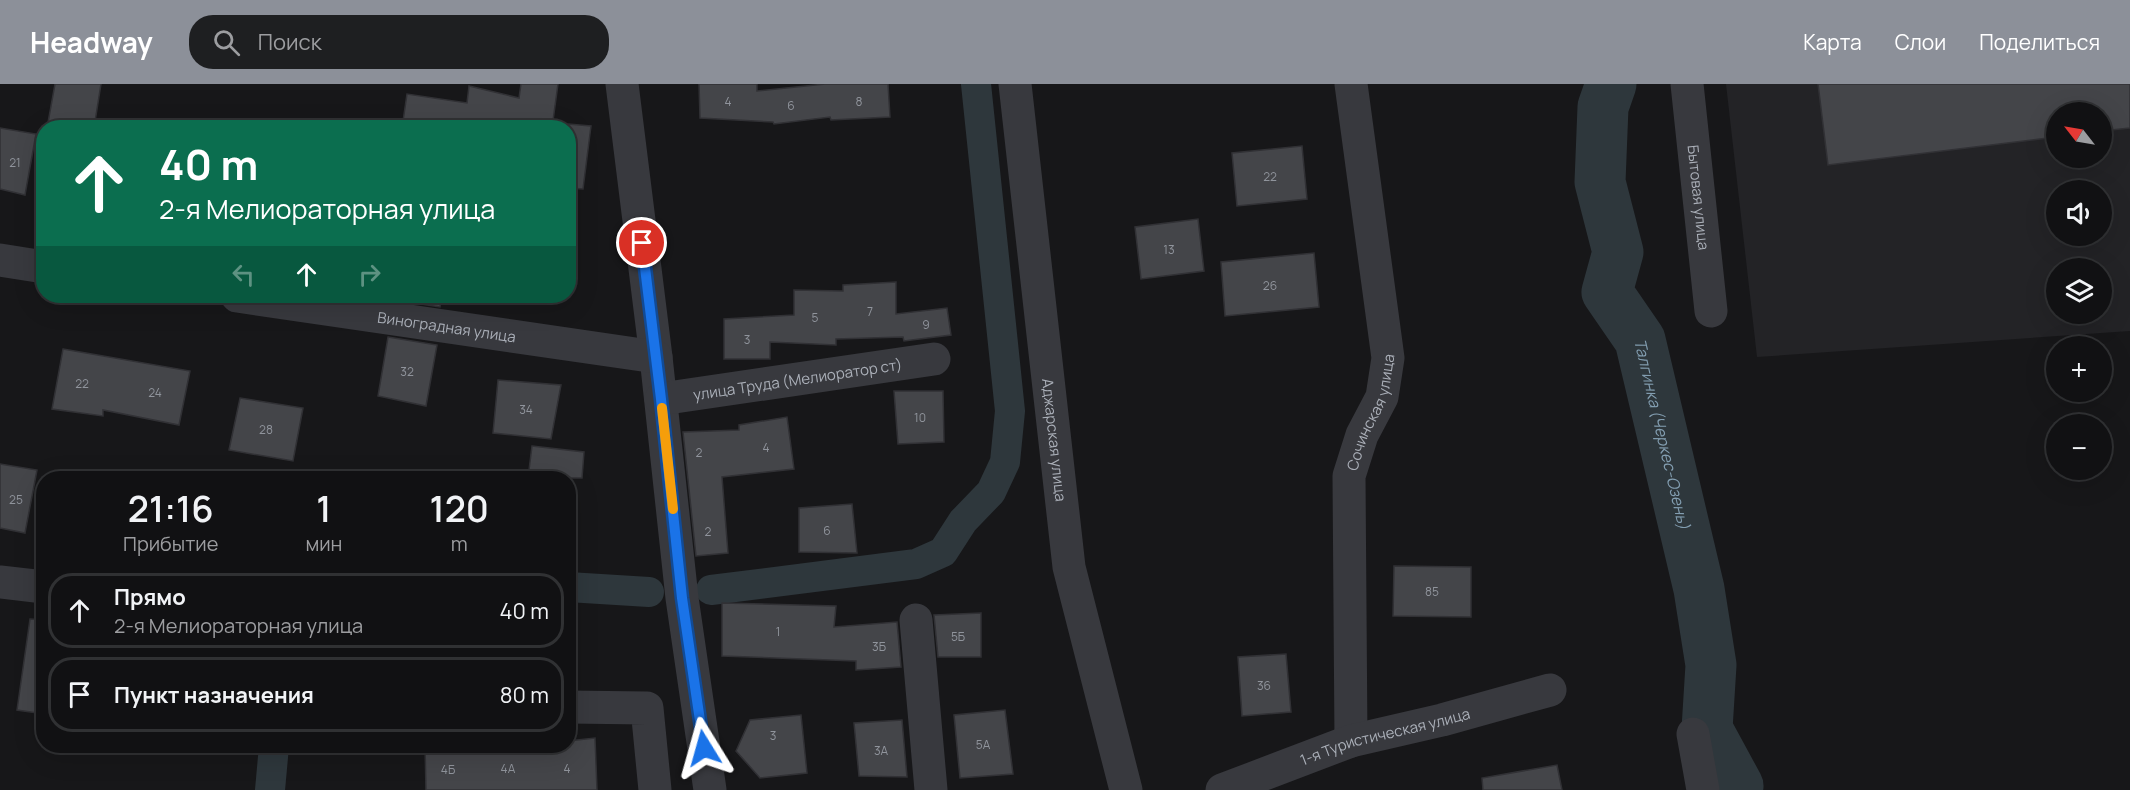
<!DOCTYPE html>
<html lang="ru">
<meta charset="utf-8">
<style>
:root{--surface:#111113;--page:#1e1f21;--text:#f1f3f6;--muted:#9c9da0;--line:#303133;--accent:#8c9099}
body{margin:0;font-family:Manrope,sans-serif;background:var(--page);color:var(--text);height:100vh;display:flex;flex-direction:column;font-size:22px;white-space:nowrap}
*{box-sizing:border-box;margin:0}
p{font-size:20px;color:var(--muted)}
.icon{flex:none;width:33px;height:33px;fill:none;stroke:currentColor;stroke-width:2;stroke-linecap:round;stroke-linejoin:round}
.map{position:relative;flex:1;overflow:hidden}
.drawer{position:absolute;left:36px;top:387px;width:540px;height:282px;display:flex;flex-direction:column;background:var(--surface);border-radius:24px;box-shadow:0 6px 24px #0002,0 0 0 2px var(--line)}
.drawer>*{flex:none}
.hud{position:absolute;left:36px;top:36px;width:540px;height:183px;border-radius:24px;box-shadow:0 6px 24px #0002,0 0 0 2px var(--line);background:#0b6e4f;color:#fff;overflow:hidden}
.needle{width:39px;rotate:301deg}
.controls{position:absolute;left:2046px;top:18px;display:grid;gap:12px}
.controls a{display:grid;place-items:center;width:66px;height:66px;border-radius:50%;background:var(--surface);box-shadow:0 6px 24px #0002,0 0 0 2px var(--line);font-size:30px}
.pin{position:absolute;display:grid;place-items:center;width:51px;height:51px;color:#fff;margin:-26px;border:3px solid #fff;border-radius:50%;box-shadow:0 2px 6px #0007}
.me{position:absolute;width:66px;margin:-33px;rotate:352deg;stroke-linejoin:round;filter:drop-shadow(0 0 4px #0008)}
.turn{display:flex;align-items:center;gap:21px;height:126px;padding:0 24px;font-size:27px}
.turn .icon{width:78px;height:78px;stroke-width:2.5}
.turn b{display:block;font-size:42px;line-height:51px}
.lanes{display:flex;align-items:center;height:57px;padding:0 24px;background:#0003;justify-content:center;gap:30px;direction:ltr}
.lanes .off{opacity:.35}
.eta{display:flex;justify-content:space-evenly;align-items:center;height:102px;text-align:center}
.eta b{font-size:36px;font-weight:600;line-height:42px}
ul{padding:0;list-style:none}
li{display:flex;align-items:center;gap:18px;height:75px;margin:0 12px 9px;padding:0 12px;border:3px solid var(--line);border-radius:24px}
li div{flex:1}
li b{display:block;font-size:22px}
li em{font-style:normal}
header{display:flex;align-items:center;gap:36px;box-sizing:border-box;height:84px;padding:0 30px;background:var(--accent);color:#fff}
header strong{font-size:28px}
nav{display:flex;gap:33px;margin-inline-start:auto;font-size:21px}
.search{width:420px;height:54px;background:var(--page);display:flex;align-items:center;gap:15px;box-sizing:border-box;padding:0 21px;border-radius:24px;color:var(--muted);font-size:22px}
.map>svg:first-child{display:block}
</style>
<header>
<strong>Headway</strong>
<div class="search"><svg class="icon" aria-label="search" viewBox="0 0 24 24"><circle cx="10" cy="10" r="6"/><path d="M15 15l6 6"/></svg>Поиск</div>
<nav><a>Карта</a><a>Слои</a><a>Поделиться</a></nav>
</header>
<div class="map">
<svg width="2130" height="706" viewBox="0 0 2130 706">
<rect width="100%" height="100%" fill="#171719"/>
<path fill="#232326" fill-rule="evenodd" d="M1726 0H2130V247L1757 273ZM2056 28H2102V74H2056ZM2056 106H2102V152H2056ZM2056 184H2102V230H2056Z"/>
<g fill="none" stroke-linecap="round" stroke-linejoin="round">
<g stroke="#2e373c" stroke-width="30">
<polyline points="568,503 649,508"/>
<polyline points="711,506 916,480 943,468 963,437 991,408 1005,378 1010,327 976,0"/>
<polyline points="270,706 274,662"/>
</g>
<path stroke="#2e373c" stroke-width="51" id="s1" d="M1611 0 1603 23 1600 98 1618 168 1607 208 1640 256 1699 505 1711 581 1707 645 1738 702 1737 706"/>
</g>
<g fill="#444549" stroke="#313135" stroke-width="1.5">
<polygon points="55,0 101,0 94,44 47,44"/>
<polygon points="521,0 558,0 552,44 402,44 407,10 467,19 469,2 519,14"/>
<polygon points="699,0 757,0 757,7 825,0 888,0 890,33 831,36 830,33 774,40 773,38 700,34"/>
<polygon points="1818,0 2130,0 2130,44 2102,47 2102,28 2056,28 2056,53 1828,81"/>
<polygon points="568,40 591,42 583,105 568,104"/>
<polygon points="0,44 36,50 25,111 0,105"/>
<polygon points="1302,62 1307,115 1237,122 1232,69"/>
<polygon points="1198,135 1204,187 1141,195 1135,143"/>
<polygon points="1314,169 1319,223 1225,232 1221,178"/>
<polygon points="896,198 896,230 947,224 951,251 904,257 903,253 836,255 836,261 770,258 770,275 724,275 724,235 794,231 794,206 843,207 843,201"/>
<polygon points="395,212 442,212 440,223 394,216"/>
<polygon points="388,253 437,261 426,322 378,312"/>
<polygon points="63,265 190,287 179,341 103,326 103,332 52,325"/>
<polygon points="498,296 561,301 551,355 493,349"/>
<polygon points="894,307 943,307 944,358 898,360"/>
<polygon points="240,314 303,324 293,377 229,366"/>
<polygon points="787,333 794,385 722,393 728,469 696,472 683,348 739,346 739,341"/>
<polygon points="532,362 584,368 582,394 528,394"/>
<polygon points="0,380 37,386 25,449 0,444"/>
<polygon points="852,420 857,469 799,468 799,424"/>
<polygon points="1394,482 1471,483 1471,533 1393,532"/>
<polygon points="722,519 836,522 834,543 897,538 901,583 856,586 856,577 722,572"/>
<polygon points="981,529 981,573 938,573 934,531"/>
<polygon points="30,535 44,536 44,630 17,626"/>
<polygon points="1286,570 1291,628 1242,632 1238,573"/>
<polygon points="1005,626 1013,690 960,694 954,631"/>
<polygon points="801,631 807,689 760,694 736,667 750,636"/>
<polygon points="902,636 907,693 859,692 854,639"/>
<polygon points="595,654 597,706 426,706 425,662 488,664 488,662 568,662 568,657"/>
<polygon points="1557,681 1562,706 1483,706 1482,694"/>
</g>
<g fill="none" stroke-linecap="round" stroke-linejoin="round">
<g stroke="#38393e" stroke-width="33">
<polyline points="622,0 656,273 682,514 710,706"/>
<path id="s2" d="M1015 0 1069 483 1126 706"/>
<path id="s3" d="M1687 0 1711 227"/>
<polyline points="0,176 44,183"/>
<path id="s4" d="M237 212 656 273"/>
<path id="s5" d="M661 315 934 275"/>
<polyline points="0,498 44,503"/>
<polyline points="916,536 931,706"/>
<polyline points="568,623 647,624 655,706"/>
<polyline points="1693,650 1703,706"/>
<path id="s6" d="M1351 657 1349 392 1362 351 1382 313 1388 274 1351 0"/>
<path id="s7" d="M1222 706 1351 657 1442 636 1550 606"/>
</g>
</g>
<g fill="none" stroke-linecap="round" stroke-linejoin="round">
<g stroke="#114b97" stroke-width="15">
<polyline id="route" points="642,159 661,315 682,514 704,664"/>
</g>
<use href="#route" stroke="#1a73e8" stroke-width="10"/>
<polyline stroke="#f59e0b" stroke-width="10" points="662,324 673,425"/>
</g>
<g text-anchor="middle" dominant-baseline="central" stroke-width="6" stroke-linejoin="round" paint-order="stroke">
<g font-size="12" fill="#90949c">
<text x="728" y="17">4</text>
<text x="859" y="17">8</text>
<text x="791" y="21">6</text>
<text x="15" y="78">21</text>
<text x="1270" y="92">22</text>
<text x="1169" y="165">13</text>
<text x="1270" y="201">26</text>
<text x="870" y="227">7</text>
<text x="815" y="233">5</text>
<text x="926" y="240">9</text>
<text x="747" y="255">3</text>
<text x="407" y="287">32</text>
<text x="82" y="299">22</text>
<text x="155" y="308">24</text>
<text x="526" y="325">34</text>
<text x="920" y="333">10</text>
<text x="266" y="345">28</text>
<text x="766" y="363">4</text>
<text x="699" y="368">2</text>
<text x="16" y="415">25</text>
<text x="827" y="446">6</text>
<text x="708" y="447">2</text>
<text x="1432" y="507">85</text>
<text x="778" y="547">1</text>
<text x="958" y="552">5Б</text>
<text x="879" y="562">3Б</text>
<text x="1264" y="601">36</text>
<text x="773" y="651">3</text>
<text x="983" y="660">5А</text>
<text x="881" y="666">3А</text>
<text x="508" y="684">4А</text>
<text x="567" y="684">4</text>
<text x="448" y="685">4Б</text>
</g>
<g font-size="15" fill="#aaafb8" stroke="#121214">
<text stroke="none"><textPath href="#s3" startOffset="114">Бытовая улица</textPath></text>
<text stroke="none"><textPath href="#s4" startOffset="212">Виноградная улица</textPath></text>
<text stroke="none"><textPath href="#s5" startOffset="138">улица Труда (Мелиоратор ст)</textPath></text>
<text stroke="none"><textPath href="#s6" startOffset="333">Сочинская улица</textPath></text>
<text stroke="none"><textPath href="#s2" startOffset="358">Аджарская улица</textPath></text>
<text stroke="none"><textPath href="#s7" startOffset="172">1-я Туристическая улица</textPath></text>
</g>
<g font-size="16" font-style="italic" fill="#839eb1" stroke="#121214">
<text stroke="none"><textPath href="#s1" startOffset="368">Талгинка (Черкес-Озень)</textPath></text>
</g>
</g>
</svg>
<div class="controls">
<a><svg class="needle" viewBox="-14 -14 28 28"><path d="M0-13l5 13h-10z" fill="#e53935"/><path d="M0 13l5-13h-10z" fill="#9c9da0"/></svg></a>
<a><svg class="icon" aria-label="sound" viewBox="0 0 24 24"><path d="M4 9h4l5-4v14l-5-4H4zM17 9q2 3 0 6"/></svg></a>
<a><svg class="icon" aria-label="layers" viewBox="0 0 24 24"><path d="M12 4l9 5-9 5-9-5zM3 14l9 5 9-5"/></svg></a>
<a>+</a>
<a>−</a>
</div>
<div class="pin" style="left:642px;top:159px;background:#d93025"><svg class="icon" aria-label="arrive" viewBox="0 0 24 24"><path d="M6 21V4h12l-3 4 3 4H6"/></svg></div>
<svg class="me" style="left:704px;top:664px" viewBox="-20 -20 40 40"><path d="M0-17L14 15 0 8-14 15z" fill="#1a73e8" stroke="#fff" stroke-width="4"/></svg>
<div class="hud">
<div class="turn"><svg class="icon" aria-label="ahead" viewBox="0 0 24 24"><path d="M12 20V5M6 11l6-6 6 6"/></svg><div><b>40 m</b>2-я Мелиораторная улица</div></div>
<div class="lanes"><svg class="icon off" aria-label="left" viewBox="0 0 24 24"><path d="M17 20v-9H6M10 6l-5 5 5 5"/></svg><svg class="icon" aria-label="ahead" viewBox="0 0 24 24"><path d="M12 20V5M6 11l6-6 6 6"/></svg><svg class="icon off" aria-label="right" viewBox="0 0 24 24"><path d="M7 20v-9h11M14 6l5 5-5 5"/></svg></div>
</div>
<section class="drawer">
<div class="eta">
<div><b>21:16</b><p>Прибытие</p></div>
<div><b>1</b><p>мин</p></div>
<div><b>120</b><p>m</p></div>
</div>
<ul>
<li><svg class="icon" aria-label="ahead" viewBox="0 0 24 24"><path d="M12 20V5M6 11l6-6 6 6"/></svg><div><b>Прямо</b><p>2-я Мелиораторная улица</p></div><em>40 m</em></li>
<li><svg class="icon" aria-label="arrive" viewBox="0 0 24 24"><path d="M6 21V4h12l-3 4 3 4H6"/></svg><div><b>Пункт назначения</b></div><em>80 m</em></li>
</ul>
</section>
</div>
